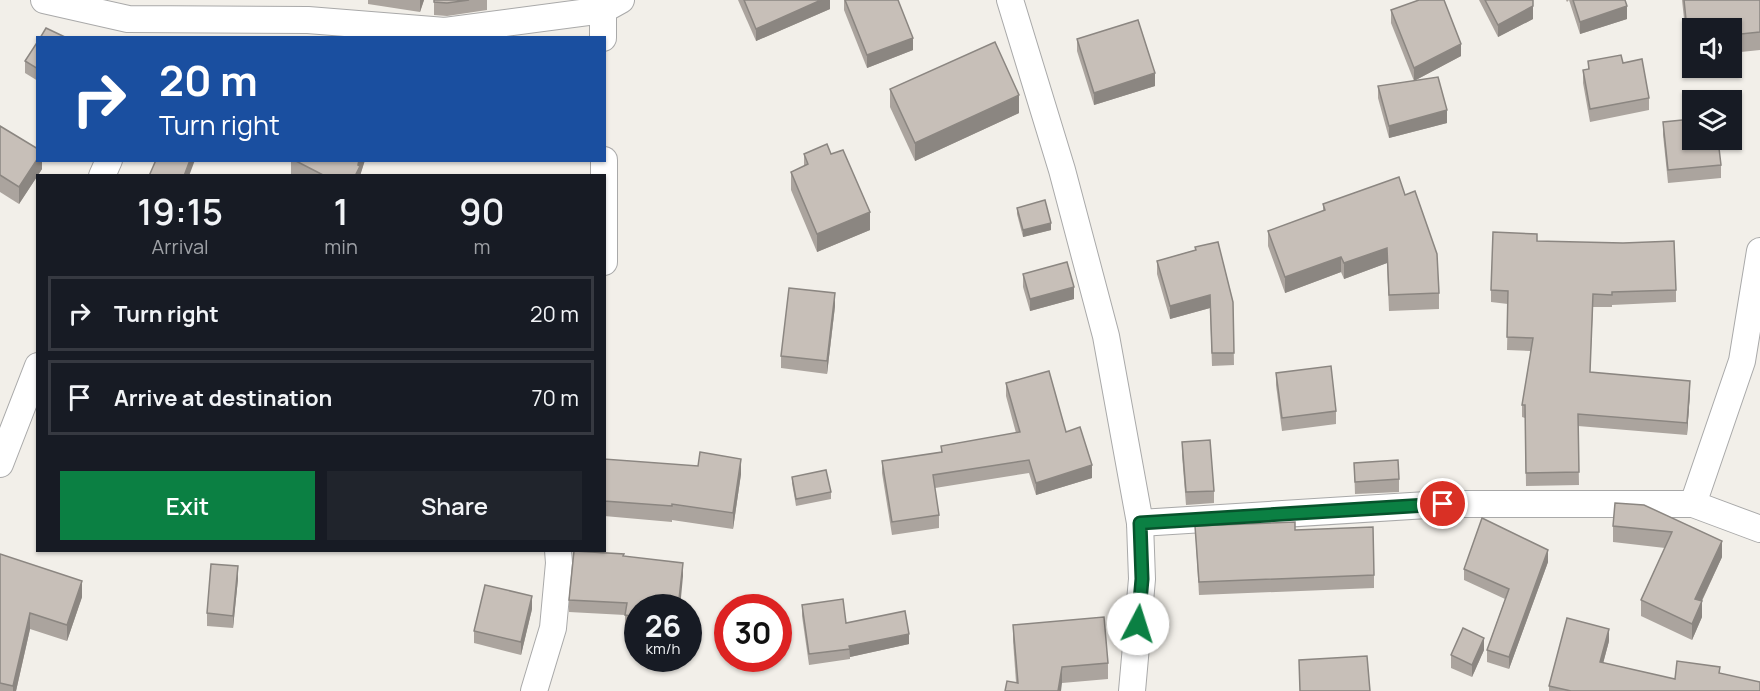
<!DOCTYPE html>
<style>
:root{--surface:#171b24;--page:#20242c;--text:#f1f3f6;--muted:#9ea1a6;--line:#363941;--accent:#0b8043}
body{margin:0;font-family:Manrope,sans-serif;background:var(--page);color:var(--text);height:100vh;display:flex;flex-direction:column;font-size:22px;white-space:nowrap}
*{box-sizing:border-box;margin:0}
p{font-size:20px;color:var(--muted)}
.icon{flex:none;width:33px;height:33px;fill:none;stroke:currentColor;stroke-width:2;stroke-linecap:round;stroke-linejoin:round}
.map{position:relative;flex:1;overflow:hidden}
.details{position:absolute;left:36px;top:174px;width:570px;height:378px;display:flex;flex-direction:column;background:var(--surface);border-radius:0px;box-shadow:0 2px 4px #0004}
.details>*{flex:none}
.banner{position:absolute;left:36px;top:36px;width:570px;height:126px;border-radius:0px;box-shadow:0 2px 4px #0004;background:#1a4fa0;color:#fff;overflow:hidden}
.tools{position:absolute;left:1682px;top:18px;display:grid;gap:12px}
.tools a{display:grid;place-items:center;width:60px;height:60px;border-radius:0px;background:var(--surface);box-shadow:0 2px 4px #0004;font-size:30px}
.speed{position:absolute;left:624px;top:594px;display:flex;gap:12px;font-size:30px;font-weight:700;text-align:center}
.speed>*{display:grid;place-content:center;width:78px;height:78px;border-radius:50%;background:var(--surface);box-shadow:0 2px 4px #0004;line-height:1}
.speed small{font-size:15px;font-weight:400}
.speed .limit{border:9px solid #d22;background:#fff;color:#111}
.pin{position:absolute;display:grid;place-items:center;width:51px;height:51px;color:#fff;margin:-26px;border:3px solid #fff;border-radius:50%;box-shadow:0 2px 6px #0007}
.me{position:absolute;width:66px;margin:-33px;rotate:5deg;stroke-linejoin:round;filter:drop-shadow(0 0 4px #0008)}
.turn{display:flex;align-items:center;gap:21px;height:126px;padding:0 24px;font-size:27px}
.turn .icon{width:78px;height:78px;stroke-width:2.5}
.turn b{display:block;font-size:42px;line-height:51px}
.eta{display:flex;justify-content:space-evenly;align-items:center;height:102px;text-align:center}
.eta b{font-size:36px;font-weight:600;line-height:42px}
.action{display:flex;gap:12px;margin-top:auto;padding:12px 24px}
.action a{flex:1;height:69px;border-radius:0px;background:var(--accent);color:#fff;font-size:24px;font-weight:600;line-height:69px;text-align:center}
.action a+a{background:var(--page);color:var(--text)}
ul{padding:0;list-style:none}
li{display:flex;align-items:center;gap:18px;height:75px;margin:0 12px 9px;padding:0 12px;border:3px solid var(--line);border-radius:0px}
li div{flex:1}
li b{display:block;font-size:22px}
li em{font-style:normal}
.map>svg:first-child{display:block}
</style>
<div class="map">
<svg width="1760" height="691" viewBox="0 0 1760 691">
<rect width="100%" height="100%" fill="#f2efe9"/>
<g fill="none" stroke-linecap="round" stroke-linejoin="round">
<g stroke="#a9a9a9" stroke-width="28">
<g id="street">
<polyline points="44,0 128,19 308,20 445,31 603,10 621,0"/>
<polyline points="1010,0 1062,170 1106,336 1140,523 1142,579 1132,691"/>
<polyline points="603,10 603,38"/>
<polyline points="604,160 604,262"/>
<polyline points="102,176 109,160"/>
<polyline points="1760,251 1742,361 1693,504 1760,529"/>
<polyline points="0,464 38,366"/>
<polyline points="1140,523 1443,504 1693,504"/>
<polyline points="534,691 553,628 559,563 558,550"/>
</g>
</g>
<use href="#street" stroke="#fff" stroke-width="26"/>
</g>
<g fill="#aba49e">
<polygon points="368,0 424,0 420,12 368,4"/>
<polygon points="434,0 487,0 487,10 447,16 434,15"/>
<polygon points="738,0 830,0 830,9 756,41"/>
<polygon points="844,0 898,0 913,50 867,68 844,10"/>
<polygon points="1479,0 1533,0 1533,19 1498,37"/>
<polygon points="1566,0 1625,0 1627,19 1580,34 1569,0 1567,2"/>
<polygon points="1682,0 1760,0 1760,50 1731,53 1731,28 1692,28 1692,57 1688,57"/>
<polygon points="1391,10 1461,56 1414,81 1391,23"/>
<polygon points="1077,39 1155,86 1094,105 1077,51"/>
<polygon points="38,41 38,81 25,73 25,61"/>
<polygon points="1588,61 1649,98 1649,110 1590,122 1583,83 1583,70 1588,69"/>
<polygon points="1378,86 1447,123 1389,138 1378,98"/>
<polygon points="890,89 1019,113 915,161 890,107"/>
<polygon points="1663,122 1721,165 1721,178 1668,183 1663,135"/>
<polygon points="0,126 42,160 42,169 19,204 0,192"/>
<polygon points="804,154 831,154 870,230 817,252 791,190 791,172 804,166"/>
<polygon points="291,160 365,160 360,175 291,176"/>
<polygon points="1323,204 1439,293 1439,309 1389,311 1387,263 1344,279 1341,272 1285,293 1268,246 1268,231 1323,211"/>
<polygon points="1017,208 1051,230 1023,237 1017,214"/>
<polygon points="1537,241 1676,290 1676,302 1612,305 1612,307 1593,307 1590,372 1690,393 1687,435 1578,426 1579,485 1526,486 1525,418 1522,417 1522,405 1531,351 1507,350 1508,304 1491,302 1491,290"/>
<polygon points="1195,247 1233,302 1234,365 1212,366 1210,308 1170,319 1157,274 1157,261 1195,250"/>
<polygon points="1023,274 1074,299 1030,311 1023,287"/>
<polygon points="835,306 827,374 781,368 781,356"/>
<polygon points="1276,373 1336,411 1336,424 1282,431 1276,385"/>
<polygon points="1006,383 1066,432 1092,478 1036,495 1029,473 935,488 939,515 939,528 892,535 882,473 882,461 941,452 941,446 1016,433 1006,396"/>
<polygon points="1182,442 1214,491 1214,503 1186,505 1182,455"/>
<polygon points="604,459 741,474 733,529 672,520 672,522 604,516"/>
<polygon points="1354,463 1399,479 1399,492 1355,494"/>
<polygon points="792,477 831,492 831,499 796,506 792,483"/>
<polygon points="1615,503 1722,557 1702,601 1702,617 1692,640 1641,616 1641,600 1665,548 1613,542 1613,526"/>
<polygon points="1195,526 1374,575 1374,588 1199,595"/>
<polygon points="0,554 82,597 67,641 30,629 16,691 0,691"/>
<polygon points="1548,562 1509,669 1487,662 1487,650 1505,599 1464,580 1464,569"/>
<polygon points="683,576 638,608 638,629 625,628 625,615 569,612 569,600"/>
<polygon points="238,579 233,628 207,626 207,613"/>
<polygon points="802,605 846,623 909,644 850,657 850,659 809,665 802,616"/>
<polygon points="532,609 521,655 474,643 474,631"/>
<polygon points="1013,625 1108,663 1108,679 1062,683 1016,682 1013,641"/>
<polygon points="1609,641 1603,663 1675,679 1720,673 1760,691 1549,691 1549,686"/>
<polygon points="1484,650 1472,677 1451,668 1451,655"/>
</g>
<g fill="#8b8681">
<polygon points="420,0 424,0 420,12"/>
<polygon points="821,0 830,0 830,9 756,41 756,29"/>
<polygon points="1533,6 1533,19 1498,37 1498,25"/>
<polygon points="1627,6 1627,19 1580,34 1580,22"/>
<polygon points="913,38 913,50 867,68 867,55"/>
<polygon points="1461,44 1461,56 1414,81 1414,68"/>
<polygon points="1155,73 1155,86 1094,105 1094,93"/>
<polygon points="1019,95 1019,113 915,161 915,143"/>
<polygon points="1447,110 1447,123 1389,138 1389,126"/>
<polygon points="38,158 38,160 42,160 42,169 19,204 19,187"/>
<polygon points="190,160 195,160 189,176 184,176"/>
<polygon points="359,160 365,160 360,176 355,176"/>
<polygon points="870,212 870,230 817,252 817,234"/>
<polygon points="1051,223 1051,230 1023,237 1023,230"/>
<polygon points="1387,248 1387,263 1344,279 1344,263"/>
<polygon points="1341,257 1341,272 1285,293 1285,277"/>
<polygon points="1074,287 1074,299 1030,311 1030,299"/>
<polygon points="835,293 835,306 827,374 827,361"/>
<polygon points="1210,295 1210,308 1170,319 1170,306"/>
<polygon points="1690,381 1690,393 1687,435 1687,423"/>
<polygon points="741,459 741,474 733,529 733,513"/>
<polygon points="1092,465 1092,478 1036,495 1036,483"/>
<polygon points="1722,541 1722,557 1695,615 1695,599"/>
<polygon points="1548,550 1548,562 1509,669 1509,657"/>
<polygon points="683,563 683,576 680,608 678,608"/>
<polygon points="238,566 238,579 233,628 233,616"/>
<polygon points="82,581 82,597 67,641 67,625"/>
<polygon points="532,596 532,609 521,655 521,642"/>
<polygon points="1702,601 1702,617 1692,640 1692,624"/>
<polygon points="30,613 30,629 16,691 13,691 13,686"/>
<polygon points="1609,629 1609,641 1600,675 1600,662"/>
<polygon points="909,634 909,644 850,657 849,646"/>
<polygon points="1484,638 1484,650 1472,677 1472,665"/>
<polygon points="1062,667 1062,683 1061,691 1058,691"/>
</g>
<g fill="#c7bfb8" stroke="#8b8681" stroke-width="1.5">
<polygon points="434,0 469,0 447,3 434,2"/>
<polygon points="744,0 821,0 756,29"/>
<polygon points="845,0 898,0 913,38 867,55"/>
<polygon points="1419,0 1444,0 1461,44 1414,68 1391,10"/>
<polygon points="1485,0 1533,0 1533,6 1498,25"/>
<polygon points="1573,0 1625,0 1627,6 1580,22"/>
<polygon points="1684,0 1760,0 1760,32 1731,35 1731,28 1692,28 1692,39 1688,39"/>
<polygon points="1138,20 1155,73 1094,93 1077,39"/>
<polygon points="46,28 67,38 40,38"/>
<polygon points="38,41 38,69 25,61"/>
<polygon points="995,42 1019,95 915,143 890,89"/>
<polygon points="1621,55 1623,63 1642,59 1649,98 1590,109 1583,70 1589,69 1588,61"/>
<polygon points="1438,77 1447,110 1389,126 1378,86"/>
<polygon points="1692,119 1692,140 1718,140 1721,165 1668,170 1663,122"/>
<polygon points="0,126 38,149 38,158 19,187 0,175"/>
<polygon points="827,144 831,154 843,150 870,212 817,234 791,172 808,164 804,154"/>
<polygon points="156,160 190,160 184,176 149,176"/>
<polygon points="294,160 359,160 358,165 360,166 355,176 325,176"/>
<polygon points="1399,177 1405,195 1415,191 1437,254 1439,293 1389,295 1387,248 1344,263 1341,257 1285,277 1268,231 1325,210 1323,204"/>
<polygon points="1045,200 1051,223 1023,230 1017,208"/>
<polygon points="1493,232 1537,234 1537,241 1623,243 1674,241 1676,290 1612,292 1612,295 1593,294 1590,372 1690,381 1687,423 1578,414 1579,472 1526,473 1525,405 1522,405 1533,338 1507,337 1508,291 1491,290"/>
<polygon points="1218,242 1233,302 1234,353 1212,353 1210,295 1170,306 1157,261 1196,250 1195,247"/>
<polygon points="1067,262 1074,287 1030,299 1023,274"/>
<polygon points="789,288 835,293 827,361 781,356"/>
<polygon points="1331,366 1336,411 1282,418 1276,373"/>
<polygon points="1049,371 1066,432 1080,427 1092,465 1036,483 1029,460 933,475 939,515 892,522 882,461 942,452 941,446 1020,432 1006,383"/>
<polygon points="1210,440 1214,491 1186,492 1182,442"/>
<polygon points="700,452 741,459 733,513 672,504 672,506 604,501 604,459 698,466"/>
<polygon points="1398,460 1399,479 1355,482 1354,463"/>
<polygon points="826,470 831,492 796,499 792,477"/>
<polygon points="1615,503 1644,505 1722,541 1695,599 1702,601 1692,624 1641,600 1672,532 1613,526"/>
<polygon points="1482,518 1548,550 1509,657 1487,650 1509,589 1464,569"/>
<polygon points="1295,522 1295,530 1373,527 1374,575 1199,582 1195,526"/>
<polygon points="574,551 624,554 623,556 683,563 678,608 638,608 638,617 625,615 627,603 569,600"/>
<polygon points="0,554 82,581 67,625 30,613 13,686 0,683"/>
<polygon points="211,564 238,566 233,616 207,613"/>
<polygon points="485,585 532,596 521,642 474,631"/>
<polygon points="843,599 846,623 905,611 909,634 849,646 850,649 809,654 802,605"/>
<polygon points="1104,617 1108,663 1062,667 1058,691 1005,691 1007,681 1018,683 1013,625"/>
<polygon points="1567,618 1609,629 1600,662 1675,679 1677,661 1720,667 1719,673 1760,682 1760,691 1571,691 1549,686"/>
<polygon points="1463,628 1484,638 1472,665 1451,655"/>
<polygon points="1367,656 1370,691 1300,691 1299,660"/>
</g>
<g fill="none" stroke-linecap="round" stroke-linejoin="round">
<g stroke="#07532c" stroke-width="15">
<polyline id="route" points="1138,624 1142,579 1140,523 1443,504"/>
</g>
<use href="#route" stroke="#0b8043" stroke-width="10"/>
</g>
</svg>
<div class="tools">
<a><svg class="icon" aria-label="sound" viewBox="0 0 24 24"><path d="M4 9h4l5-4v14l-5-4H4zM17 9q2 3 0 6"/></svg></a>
<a><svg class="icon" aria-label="layers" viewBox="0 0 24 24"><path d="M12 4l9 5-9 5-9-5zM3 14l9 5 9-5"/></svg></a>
</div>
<div class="speed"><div>26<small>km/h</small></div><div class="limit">30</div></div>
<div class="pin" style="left:1443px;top:504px;background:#d93025"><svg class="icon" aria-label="arrive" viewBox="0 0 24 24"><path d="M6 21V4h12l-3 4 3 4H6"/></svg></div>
<svg class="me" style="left:1138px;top:624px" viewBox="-20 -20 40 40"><circle r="19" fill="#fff"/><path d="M0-13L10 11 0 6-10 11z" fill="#0b8043"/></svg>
<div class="banner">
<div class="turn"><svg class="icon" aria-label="right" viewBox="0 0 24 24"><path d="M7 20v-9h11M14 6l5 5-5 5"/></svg><div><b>20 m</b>Turn right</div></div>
</div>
<section class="details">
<div class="eta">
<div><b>19:15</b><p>Arrival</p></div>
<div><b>1</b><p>min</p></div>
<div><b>90</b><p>m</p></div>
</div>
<ul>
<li><svg class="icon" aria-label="right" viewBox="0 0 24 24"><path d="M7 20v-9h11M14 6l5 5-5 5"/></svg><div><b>Turn right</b></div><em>20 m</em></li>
<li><svg class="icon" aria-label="arrive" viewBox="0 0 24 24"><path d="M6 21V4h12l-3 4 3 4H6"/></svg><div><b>Arrive at destination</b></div><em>70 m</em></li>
</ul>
<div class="action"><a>Exit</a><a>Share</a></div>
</section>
</div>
